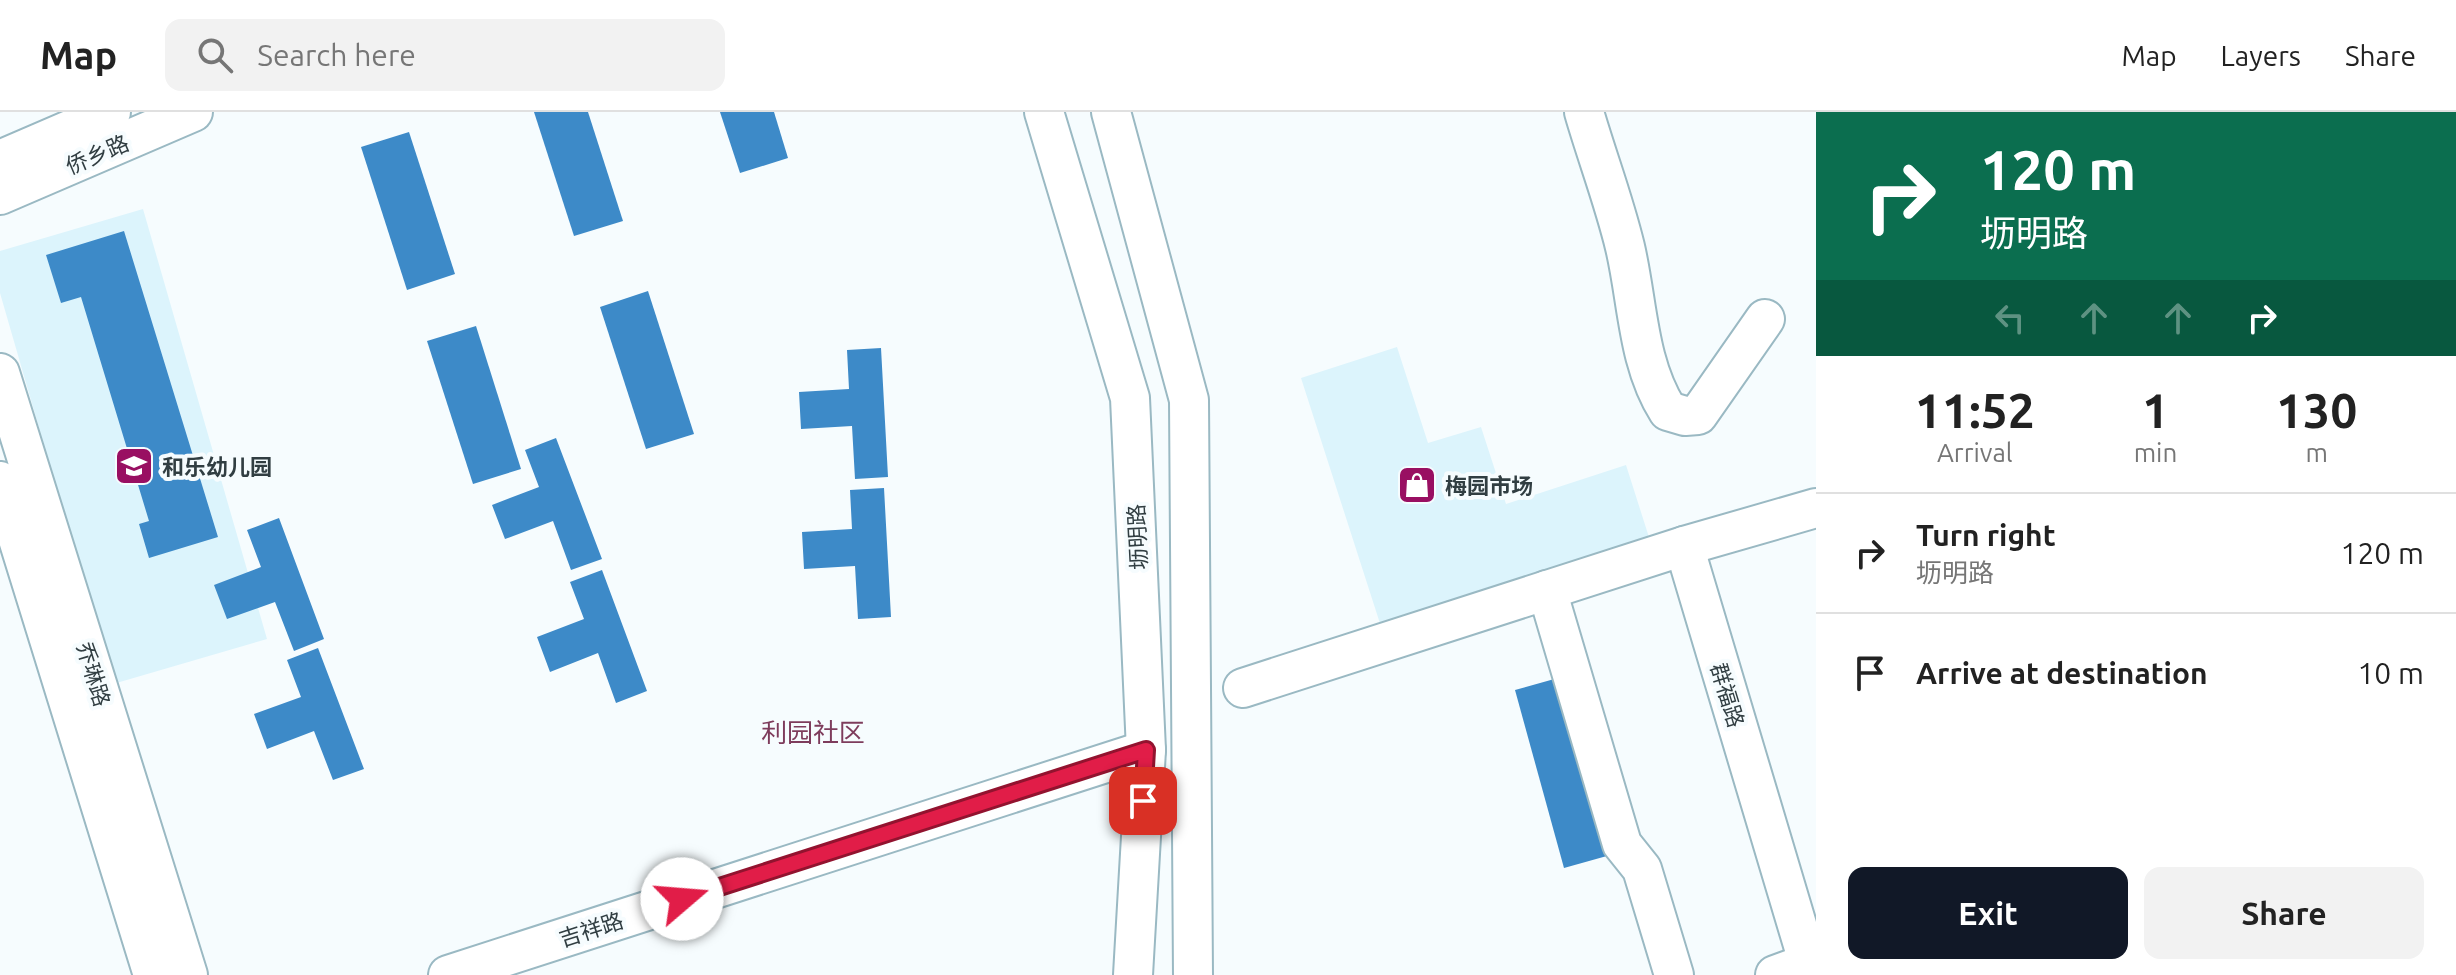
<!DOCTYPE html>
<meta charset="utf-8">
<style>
:root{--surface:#fff;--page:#f2f2f2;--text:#222;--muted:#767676;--line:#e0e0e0;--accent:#111827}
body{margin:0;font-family:Ubuntu,"Noto Sans SC",sans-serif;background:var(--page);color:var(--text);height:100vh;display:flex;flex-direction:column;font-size:30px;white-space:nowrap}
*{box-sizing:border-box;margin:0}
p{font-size:26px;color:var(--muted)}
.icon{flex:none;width:44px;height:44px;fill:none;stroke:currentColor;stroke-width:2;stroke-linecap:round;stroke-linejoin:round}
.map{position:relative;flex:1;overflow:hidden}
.side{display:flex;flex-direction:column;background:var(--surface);width:640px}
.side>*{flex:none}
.guide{background:#0b6e4f;color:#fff;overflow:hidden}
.pin{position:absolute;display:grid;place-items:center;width:68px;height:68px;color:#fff;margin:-34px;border-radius:16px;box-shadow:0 4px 12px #0006}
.me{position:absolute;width:88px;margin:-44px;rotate:72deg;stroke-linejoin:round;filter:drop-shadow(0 0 6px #0008)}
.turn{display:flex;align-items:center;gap:28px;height:168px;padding:0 32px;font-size:36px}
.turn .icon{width:104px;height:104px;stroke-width:2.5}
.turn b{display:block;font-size:56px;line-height:68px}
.lanes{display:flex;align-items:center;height:76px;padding:0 32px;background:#0003;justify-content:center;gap:40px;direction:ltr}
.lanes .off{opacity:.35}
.eta{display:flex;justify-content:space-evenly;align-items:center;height:136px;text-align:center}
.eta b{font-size:48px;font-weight:700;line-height:56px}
.button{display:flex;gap:16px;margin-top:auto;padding:16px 32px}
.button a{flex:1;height:92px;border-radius:16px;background:var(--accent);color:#fff;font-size:32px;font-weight:700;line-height:92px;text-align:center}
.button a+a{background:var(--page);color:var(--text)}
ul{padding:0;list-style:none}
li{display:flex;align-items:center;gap:24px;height:120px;padding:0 32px;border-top:2px solid var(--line)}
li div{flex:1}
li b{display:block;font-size:30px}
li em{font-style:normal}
header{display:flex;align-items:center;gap:48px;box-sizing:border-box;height:112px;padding:0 40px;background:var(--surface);border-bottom:2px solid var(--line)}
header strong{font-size:38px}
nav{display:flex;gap:44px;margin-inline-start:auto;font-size:28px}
.search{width:560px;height:72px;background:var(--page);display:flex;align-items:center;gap:20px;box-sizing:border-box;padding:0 28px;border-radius:16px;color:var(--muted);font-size:30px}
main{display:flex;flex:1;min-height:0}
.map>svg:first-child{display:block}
</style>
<header>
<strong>Map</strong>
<div class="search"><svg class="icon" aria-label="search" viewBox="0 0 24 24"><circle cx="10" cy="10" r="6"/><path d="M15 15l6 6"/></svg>Search here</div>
<nav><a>Map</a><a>Layers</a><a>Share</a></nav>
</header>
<main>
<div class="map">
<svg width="1816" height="863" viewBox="0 0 1816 863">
<rect width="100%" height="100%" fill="#f6fcfe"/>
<g fill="#dcf4fc">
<polygon points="143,97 267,527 113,572 0,181 0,139"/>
<polygon points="1397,235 1428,331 1481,315 1506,392 1626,353 1654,441 1385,527 1301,266"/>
</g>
<g fill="#3d8ac8">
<polygon points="534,0 588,0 623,109 574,124"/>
<polygon points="720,0 774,0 788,46 740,61"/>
<polygon points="409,20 455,162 407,178 361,35"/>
<polygon points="124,119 218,425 149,446 139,412 149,409 81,185 61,191 46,143"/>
<polygon points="648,179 694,322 646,337 600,195"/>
<polygon points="476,214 521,357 473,372 427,229"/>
<polygon points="881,236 888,365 855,367 852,314 801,317 799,280 849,277 847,238"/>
<polygon points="556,326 602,447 571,458 553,409 505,427 492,393 539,375 525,338"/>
<polygon points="884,376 891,505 858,507 855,454 804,457 802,420 852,417 850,378"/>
<polygon points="279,406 324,527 294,539 275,490 227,507 214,473 261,455 247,418"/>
<polygon points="602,458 647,579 616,591 598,541 550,560 537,525 584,507 570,470"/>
<polygon points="318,536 364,657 333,668 314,619 267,637 254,602 301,585 287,548"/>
<polygon points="1565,564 1614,742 1564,756 1515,578"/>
</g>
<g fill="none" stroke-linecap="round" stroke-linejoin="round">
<g stroke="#9ab9c3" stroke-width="42">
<g id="minor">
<polyline points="1044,0 1130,286 1146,638 1133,863"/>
<polyline points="1111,0 1189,288 1193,863"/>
<path d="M1584 0C1597 45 1614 89 1625 135 1638 190 1637 250 1668 299L1685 304 1698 303 1765 207"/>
<polyline points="0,48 111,0"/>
<polyline points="0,83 193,0"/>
<polyline points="0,261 188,863"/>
<polyline points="0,369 153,863"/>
<polyline points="1547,478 1622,732 1642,757 1674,863"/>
<polyline points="1243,576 1684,434"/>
<polyline points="448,863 1146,638"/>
<polyline points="1775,863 1816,848"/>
<polyline points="1812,863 1684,434 1816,396"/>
</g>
</g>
<use href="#minor" stroke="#fff" stroke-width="38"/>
</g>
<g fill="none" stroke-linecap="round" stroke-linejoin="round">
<g stroke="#92132f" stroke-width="20">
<polyline id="route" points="682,787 1146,638 1143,689"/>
</g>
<use href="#route" stroke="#e11d48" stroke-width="14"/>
</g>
<defs>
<g id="school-square" transform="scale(2)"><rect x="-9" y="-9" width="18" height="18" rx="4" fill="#990f62" stroke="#f6fcfe"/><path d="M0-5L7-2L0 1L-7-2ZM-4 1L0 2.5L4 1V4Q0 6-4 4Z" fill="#fff"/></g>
<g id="shop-square" transform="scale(2)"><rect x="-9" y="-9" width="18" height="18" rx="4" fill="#990f62" stroke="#f6fcfe"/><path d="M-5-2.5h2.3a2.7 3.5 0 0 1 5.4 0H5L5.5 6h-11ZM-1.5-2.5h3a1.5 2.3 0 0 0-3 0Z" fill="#fff"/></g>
</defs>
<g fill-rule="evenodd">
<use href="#school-square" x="134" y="354"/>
<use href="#shop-square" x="1417" y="373"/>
</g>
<g text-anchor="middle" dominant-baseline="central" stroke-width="8" stroke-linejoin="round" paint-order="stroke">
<g font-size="22" fill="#313e42" stroke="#f6fcfe">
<text transform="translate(97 42) rotate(-23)">侨乡路</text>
<text transform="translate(1137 425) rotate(-93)">坜明路</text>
<text transform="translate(94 562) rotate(73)">乔琳路</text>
<text transform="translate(1728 583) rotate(73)">群福路</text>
<text transform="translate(591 817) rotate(-18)">吉祥路</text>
</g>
<g font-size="22" font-weight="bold" fill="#313e42" stroke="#f6fcfe" text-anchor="start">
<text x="162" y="354">和乐幼儿园</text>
<text x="1445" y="373">梅园市场</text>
</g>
<g font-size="26" fill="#7e3c5c" stroke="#f6fcfe">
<text x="813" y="620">利园社区</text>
</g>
</g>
</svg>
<div class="pin" style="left:1143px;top:689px;background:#d93025"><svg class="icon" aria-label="arrive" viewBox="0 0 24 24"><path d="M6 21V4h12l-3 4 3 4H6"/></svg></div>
<svg class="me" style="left:682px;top:787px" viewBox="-20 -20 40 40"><circle r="19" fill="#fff"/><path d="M0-13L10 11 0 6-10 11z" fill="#e11d48"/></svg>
</div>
<section class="side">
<div class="guide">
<div class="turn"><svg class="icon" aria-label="right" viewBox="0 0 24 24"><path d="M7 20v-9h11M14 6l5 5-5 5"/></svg><div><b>120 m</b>坜明路</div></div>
<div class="lanes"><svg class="icon off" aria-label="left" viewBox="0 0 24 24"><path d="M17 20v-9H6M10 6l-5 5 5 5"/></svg><svg class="icon off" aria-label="ahead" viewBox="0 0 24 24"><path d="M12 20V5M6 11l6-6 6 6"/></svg><svg class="icon off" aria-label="ahead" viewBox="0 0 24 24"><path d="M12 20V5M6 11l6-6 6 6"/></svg><svg class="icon" aria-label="right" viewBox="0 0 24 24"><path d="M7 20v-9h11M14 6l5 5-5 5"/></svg></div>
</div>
<div class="eta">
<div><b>11:52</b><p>Arrival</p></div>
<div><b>1</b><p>min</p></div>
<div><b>130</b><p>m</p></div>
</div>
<ul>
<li><svg class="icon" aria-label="right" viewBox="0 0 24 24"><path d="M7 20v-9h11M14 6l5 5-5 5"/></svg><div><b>Turn right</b><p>坜明路</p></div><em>120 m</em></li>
<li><svg class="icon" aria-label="arrive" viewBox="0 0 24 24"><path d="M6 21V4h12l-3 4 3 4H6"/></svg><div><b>Arrive at destination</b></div><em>10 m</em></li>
</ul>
<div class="button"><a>Exit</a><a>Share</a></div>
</section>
</main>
